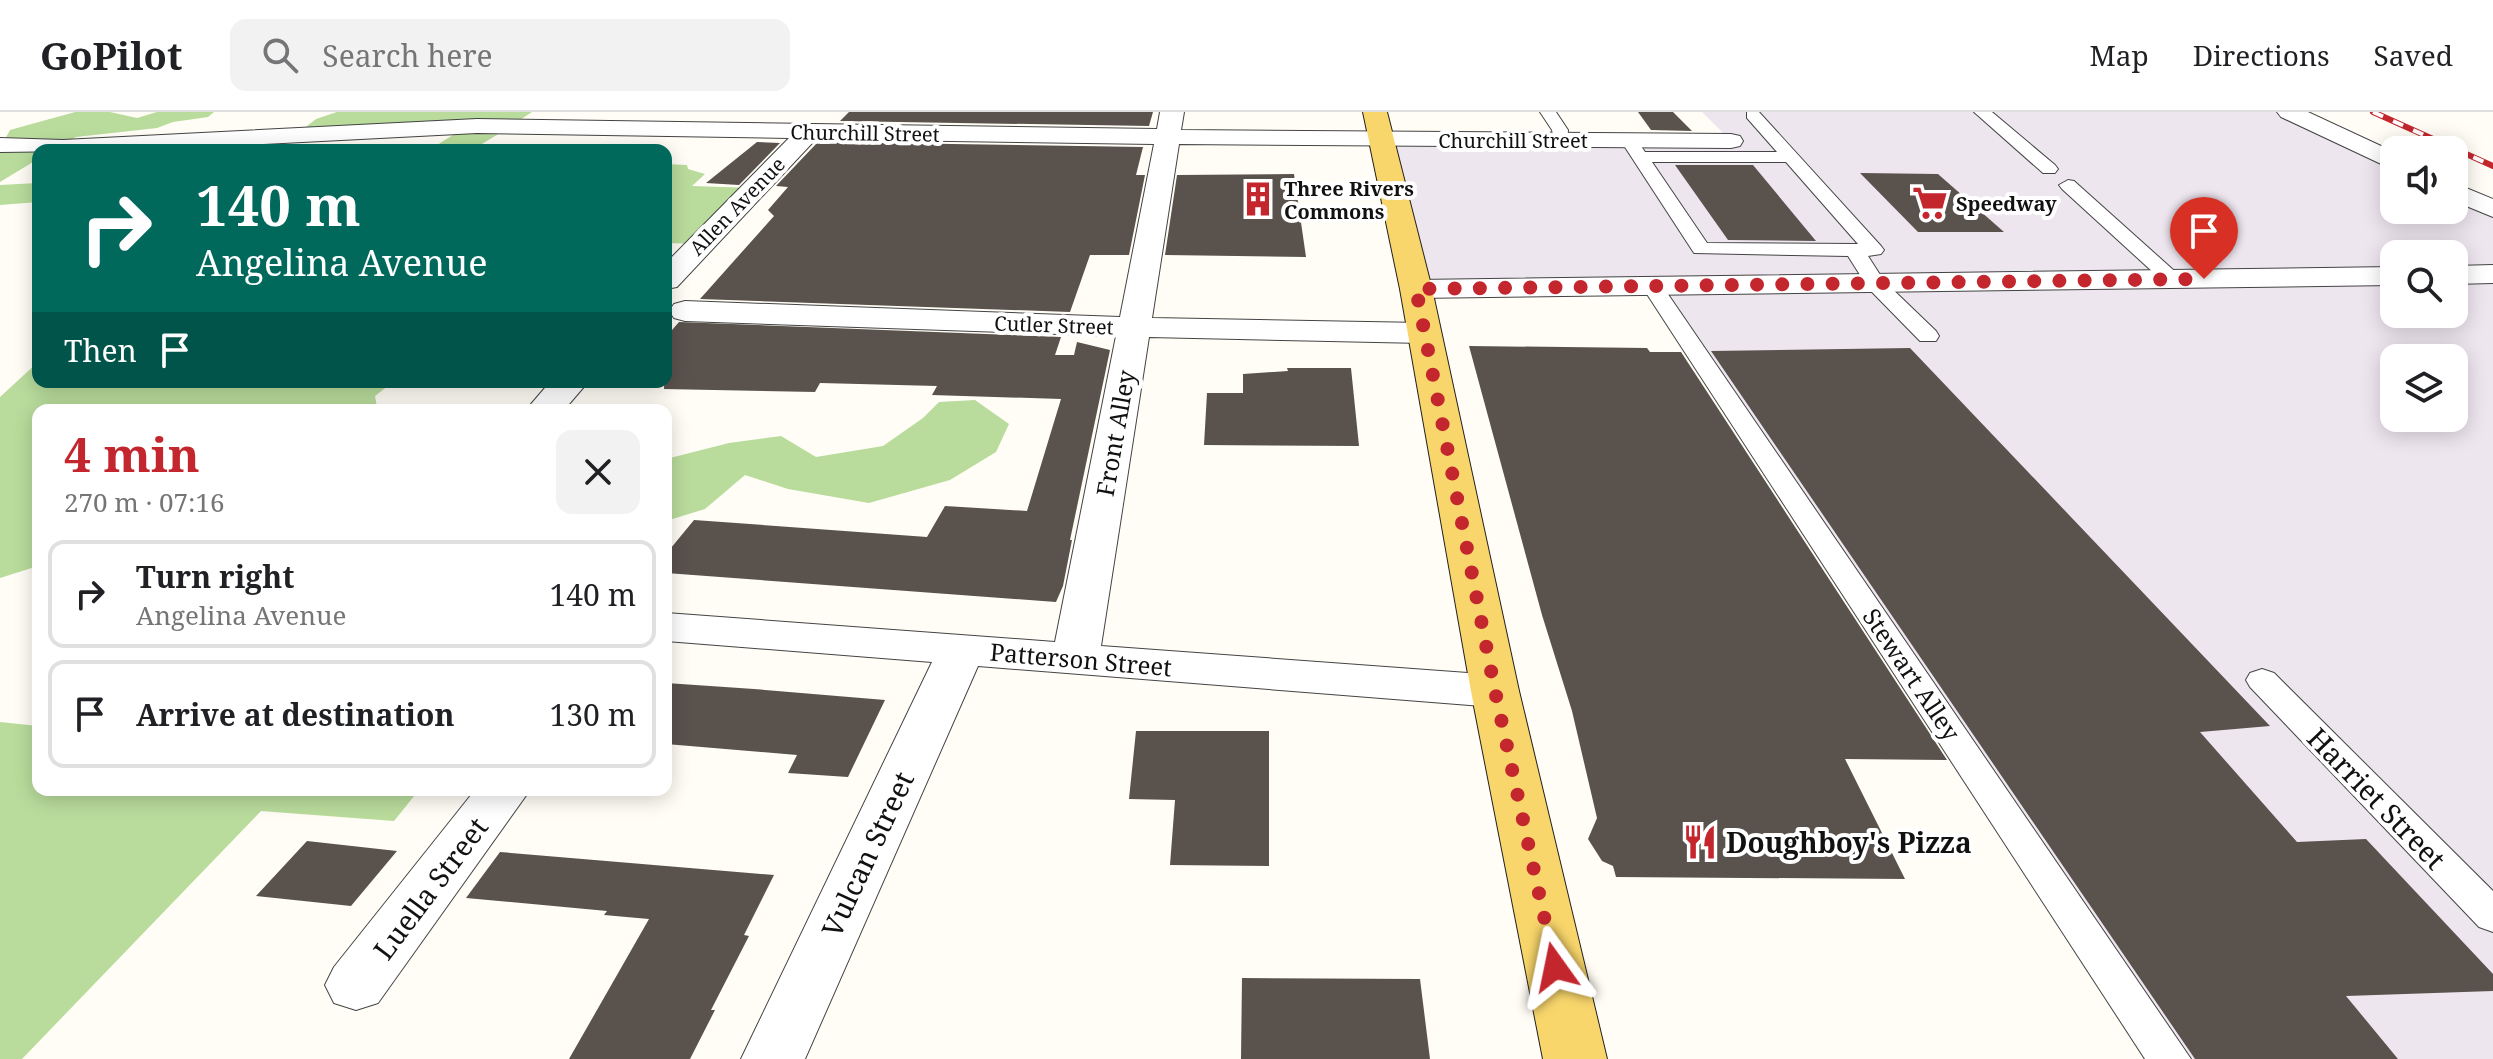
<!DOCTYPE html>
<meta charset="utf-8">
<style>
:root{--surface:#fff;--page:#f2f2f2;--text:#202124;--muted:#757577;--line:#e0e0e0;--accent:#c4262e}
body{margin:0;font-family:"Noto Serif",serif;background:var(--page);color:var(--text);height:100vh;display:flex;flex-direction:column;font-size:30px;white-space:nowrap}
*{box-sizing:border-box;margin:0}
p{font-size:26px;color:var(--muted)}
.icon{flex:none;width:44px;height:44px;fill:none;stroke:currentColor;stroke-width:2;stroke-linecap:round;stroke-linejoin:round}
.map{position:relative;flex:1;overflow:hidden}
.sheet{position:absolute;left:32px;top:292px;width:640px;height:392px;display:flex;flex-direction:column;background:var(--surface);border-radius:16px;box-shadow:0 4px 20px #0003}
.sheet>*{flex:none}
.guide{position:absolute;left:32px;top:32px;width:640px;height:244px;border-radius:16px;box-shadow:0 4px 20px #0003;background:#00695c;color:#fff;overflow:hidden}
.fabs{position:absolute;left:2380px;top:24px;display:grid;gap:16px}
.fabs a{display:grid;place-items:center;width:88px;height:88px;border-radius:16px;background:var(--surface);box-shadow:0 4px 20px #0003;font-size:40px}
.pin{position:absolute;display:grid;place-items:center;width:68px;height:68px;color:#fff;margin:-82px -34px;border-radius:50% 50% 50% 0;rotate:-45deg;box-shadow:0 0 8px #0007}
.pin .icon{rotate:45deg}
.me{position:absolute;width:88px;margin:-44px;rotate:348deg;stroke-linejoin:round;filter:drop-shadow(0 0 6px #0008)}
.turn{display:flex;align-items:center;gap:28px;height:168px;padding:0 32px;font-size:36px}
.turn .icon{width:104px;height:104px;stroke-width:2.5}
.turn b{display:block;font-size:56px;line-height:68px}
.then{display:flex;align-items:center;height:76px;padding:0 32px;background:#0003;gap:16px;font-size:30px}
.round{display:grid;place-items:center;flex:none;width:84px;height:84px;border-radius:16px;background:var(--page)}
.headline{display:flex;align-items:center;justify-content:space-between;height:136px;padding:0 32px}
h1{font-size:48px;font-weight:700;line-height:60px;color:var(--accent)}
ul{padding:0;list-style:none}
li{display:flex;align-items:center;gap:24px;height:108px;margin:0 16px 12px;padding:0 16px;border:4px solid var(--line);border-radius:16px}
li div{flex:1}
li b{display:block;font-size:30px}
li em{font-style:normal}
header{display:flex;align-items:center;gap:48px;box-sizing:border-box;height:112px;padding:0 40px;background:var(--surface);border-bottom:2px solid var(--line)}
header strong{font-size:38px}
nav{display:flex;gap:44px;margin-inline-start:auto;font-size:28px}
.search{width:560px;height:72px;background:var(--page);display:flex;align-items:center;gap:20px;box-sizing:border-box;padding:0 28px;border-radius:16px;color:var(--muted);font-size:30px}
.map>svg:first-child{display:block}
</style>
<header>
<strong>GoPilot</strong>
<div class="search"><svg class="icon" aria-label="search" viewBox="0 0 24 24"><circle cx="10" cy="10" r="6"/><path d="M15 15l6 6"/></svg>Search here</div>
<nav><a>Map</a><a>Directions</a><a>Saved</a></nav>
</header>
<div class="map">
<svg width="2493" height="947" viewBox="0 0 2493 947">
<rect width="100%" height="100%" fill="#fffdf5"/>
<path fill="#eee6ef" fill-rule="evenodd" d="M1702 0H2289L2394 50V98H2454V79L2493 97V947H2169L1654 176 1416 177 1381 28H1730ZM2394 142H2454V202H2394ZM2394 246H2454V306H2394Z"/>
<g fill="#b9dc9c">
<polygon points="75,0 110,0 137,6 157,0 214,0 208,5 173,10 157,16 76,25 59,34 3,31 10,18"/>
<polygon points="337,0 532,0 511,14 297,22 316,7"/>
<polygon points="461,18 505,18 472,38 429,38"/>
<polygon points="0,35 38,38 38,47 0,70"/>
<polygon points="666,52 687,53 688,57 705,62 692,74 754,76 701,132 666,131"/>
<polygon points="38,71 38,90 0,93 0,73"/>
<polygon points="38,250 38,270 393,270 375,284 377,295 373,298 38,298 38,454 0,466 0,285"/>
<polygon points="975,288 1009,312 996,340 950,368 869,391 788,377 745,363 705,397 666,409 666,347 729,331 781,324 816,345 883,334 923,306 939,290"/>
<polygon points="0,610 38,614 38,678 419,678 394,709 261,699 22,947 0,947"/>
</g>
<g fill="#5a524d">
<polygon points="849,0 1153,0 1149,14 840,9"/>
<polygon points="1638,0 1673,0 1692,19 1651,18"/>
<polygon points="757,30 780,31 739,73 706,71"/>
<polygon points="822,30 1143,35 1136,63 1145,63 1129,143 1090,143 1070,200 700,187 774,104 768,98 788,75 776,74 816,32"/>
<polygon points="1675,53 1753,53 1816,129 1728,128"/>
<polygon points="1860,61 1938,62 2004,120 1918,120"/>
<polygon points="1294,62 1306,145 1165,143 1177,63"/>
<polygon points="679,210 1061,225 1055,243 1074,243 1077,230 1110,238 1070,428 1072,428 1063,474 1056,490 666,461 666,442 694,408 927,425 945,394 1027,399 1061,287 932,283 937,274 820,271 815,280 664,277 666,225"/>
<polygon points="1469,234 1647,236 1650,240 1681,240 1947,648 1845,647 1905,767 1616,765 1613,754 1602,749 1588,727 1597,706 1572,599 1542,503"/>
<polygon points="1910,236 2270,614 2200,620 2297,730 2366,727 2493,862 2493,879 2346,884 2398,947 2195,947 1711,239"/>
<polygon points="1287,256 1351,256 1359,334 1204,333 1207,281 1243,281 1243,262 1288,259"/>
<polygon points="666,571 754,577 885,588 848,665 788,661 797,643 666,632"/>
<polygon points="1136,619 1269,619 1269,754 1170,753 1175,688 1129,687"/>
<polygon points="307,729 397,739 351,794 256,784"/>
<polygon points="500,740 774,763 744,823 749,824 711,898 715,898 690,947 569,947 649,807 604,803 607,799 466,786"/>
<polygon points="1242,866 1420,867 1430,947 1241,947"/>
</g>
<g fill="none" stroke-linecap="round" stroke-linejoin="round">
<g stroke="#444" stroke-width="2">
<g id="service">
<polygon points="1540,0 1556,0 1568,18 1567,32 1555,32 1552,18"/>
<path d="M1747 0H1759L1881 134 1884 138 1881 142 1868 144 1884 169 1936 219 1939 224 1936 229H1920L1869 177 1848 144 1694 141 1621 29 1629 24 1635 25 1645 40H1777L1747 6ZM1652 50H1786L1858 132 1707 131Z"/>
<polygon points="1974,0 1992,0 2055,53 2058,57 2055,61 2043,61"/>
<polygon points="2068,68 2074,69 2180,164 2183,168 2180,172 2166,172 2062,77 2059,73"/>
<polygon points="1654,170 1661,172 2191,947 2145,947 1643,176"/>
<polygon points="2262,557 2274,561 2493,779 2493,820 2479,815 2250,575 2246,568 2250,561"/>
</g>
</g>
<g stroke="#444" stroke-width="2">
<g id="minor">
<polygon points="1160,0 1184,0 1181,18 1731,22 1740,24 1743,29 1740,34 1731,36 1179,32 1152,206 1423,211 1435,214 1439,221 1435,228 1423,231 1149,225 1101,534 1495,563 1512,568 1519,579 1512,590 1495,595 978,554 805,947 741,947 932,550 666,529 666,501 1055,530 1116,224 685,209 674,206 669,199 674,192 685,189 1120,205 1154,32 816,27 677,175 666,177 666,151 789,26 477,21 150,38 0,40 0,26 63,28 477,7 1157,17"/>
<polygon points="550,270 588,270 564,298 526,298"/>
<polygon points="475,678 530,678 378,891 356,898 334,891 325,873 334,855"/>
</g>
</g>
<g stroke="#444" stroke-width="2">
<g id="tertiary">
<polygon points="2277,0 2308,0 2394,40 2394,58 2281,5"/>
<polygon points="2454,71 2493,87 2493,105 2454,89"/>
<polygon points="2493,153 2493,171 2454,172 2454,154"/>
<polygon points="2394,155 2394,173 1416,186 1405,184 1400,177 1405,170 1416,168"/>
</g>
</g>
<g stroke="#222" stroke-width="2">
<polygon id="primary" points="1363,0 1387,0 1432,177 1519,579 1607,947 1543,947 1471,579 1400,177"/>
</g>
<use href="#service" fill="#fff" fill-rule="evenodd"/>
<use href="#minor" fill="#fff" fill-rule="evenodd"/>
<use href="#tertiary" fill="#fff" fill-rule="evenodd"/>
<use href="#primary" fill="#f9d66b" fill-rule="evenodd"/>
<g stroke="#c4262e" stroke-width="6">
<polyline id="rail" points="2373,0 2493,54"/>
</g>
<use href="#rail" stroke="#fff" stroke-width="4" stroke-dasharray="11" stroke-linecap="butt"/>
</g>
<g fill="none" stroke-linecap="round" stroke-linejoin="round">
<polyline stroke="#c4262e" stroke-width="14" stroke-dasharray="0 25.2" points="1555,855 1495,579 1416,177 2204,167"/>
</g>
<defs>
<g id="building-bare" transform="scale(2.76)"><path d="M-4-6H4V6H1V3H-1V6H-4ZM-2.5-4.3h1.7v1.8h-1.7ZM.8-4.3h1.7v1.8H.8ZM-2.5-1h1.7V.8h-1.7ZM.8-1h1.7V.8H.8Z" fill="#c4262e" stroke="#fff" stroke-width="2.5" paint-order="stroke"/></g>
<g id="supermarket-bare" transform="scale(2.76)"><path d="M-6-5.5h2.5l.6 2H6L4.5 2H-2.5L-4.4-4H-6ZM-1.5 3.2a1.3 1.3 0 1 0 .1 0ZM3 3.2a1.3 1.3 0 1 0 .1 0Z" fill="#c4262e" stroke="#fff" stroke-width="2.5" paint-order="stroke"/></g>
<g id="restaurant-bare" transform="scale(2.76)"><path d="M-5-6h1v4h1v-4h1v4h1v-4h1v5L-1.5 .5V6h-2V.5L-5-1ZM5-6V6H3V1.5H1.5Q1.5-4 5-6Z" fill="#c4262e" stroke="#fff" stroke-width="2.5" paint-order="stroke"/></g>
</defs>
<g fill-rule="evenodd">
<use href="#building-bare" x="1258" y="87"/>
<use href="#supermarket-bare" x="1930" y="91"/>
<use href="#restaurant-bare" x="1700" y="730"/>
</g>
<g text-anchor="middle" dominant-baseline="central" stroke-width="8" stroke-linejoin="round" paint-order="stroke">
<g font-size="20" fill="#111" stroke="#fff">
<text transform="translate(865 21) rotate(1)">Churchill Street</text>
<text x="1513" y="28">Churchill Street</text>
<text transform="translate(737 94) rotate(-46)">Allen Avenue</text>
<text transform="translate(1054 213) rotate(2)">Cutler Street</text>
</g>
<g font-size="20" font-weight="bold" fill="#111" stroke="#fff" text-anchor="start">
<text x="1284" y="76">Three Rivers<tspan x="1284" dy="23">Commons</tspan></text>
<text x="1956" y="91">Speedway</text>
</g>
<g font-size="24" fill="#111" stroke="#fff">
<text transform="translate(1115 321) rotate(-80)">Front Alley</text>
<text transform="translate(1081 547) rotate(5)">Patterson Street</text>
<text transform="translate(1912 562) rotate(56)">Stewart Alley</text>
</g>
<g font-size="28" fill="#111" stroke="#fff">
<text transform="translate(2377 686) rotate(46)">Harriet Street</text>
<text transform="translate(867 742) rotate(-65)">Vulcan Street</text>
<text transform="translate(430 776) rotate(-53)">Luella Street</text>
</g>
<g font-size="28" font-weight="bold" fill="#111" stroke="#fff" text-anchor="start">
<text x="1726" y="730">Doughboy's Pizza</text>
</g>
</g>
</svg>
<div class="fabs">
<a><svg class="icon" aria-label="sound" viewBox="0 0 24 24"><path d="M4 9h4l5-4v14l-5-4H4zM17 9q2 3 0 6"/></svg></a>
<a><svg class="icon" aria-label="search" viewBox="0 0 24 24"><circle cx="10" cy="10" r="6"/><path d="M15 15l6 6"/></svg></a>
<a><svg class="icon" aria-label="layers" viewBox="0 0 24 24"><path d="M12 4l9 5-9 5-9-5zM3 14l9 5 9-5"/></svg></a>
</div>
<div class="pin" style="left:2204px;top:167px;background:#d93025"><svg class="icon" aria-label="arrive" viewBox="0 0 24 24"><path d="M6 21V4h12l-3 4 3 4H6"/></svg></div>
<svg class="me" style="left:1555px;top:855px" viewBox="-20 -20 40 40"><path d="M0-17L14 15 0 8-14 15z" fill="#c4262e" stroke="#fff" stroke-width="4"/></svg>
<div class="guide">
<div class="turn"><svg class="icon" aria-label="right" viewBox="0 0 24 24"><path d="M7 20v-9h11M14 6l5 5-5 5"/></svg><div><b>140 m</b>Angelina Avenue</div></div>
<div class="then">Then<svg class="icon" aria-label="arrive" viewBox="0 0 24 24"><path d="M6 21V4h12l-3 4 3 4H6"/></svg></div>
</div>
<section class="sheet">
<div class="headline"><div><h1>4 min</h1><p>270 m · 07:16</p></div><a class="round"><svg class="icon" aria-label="close" viewBox="0 0 24 24"><path d="M6 6l12 12M18 6L6 18"/></svg></a></div>
<ul>
<li><svg class="icon" aria-label="right" viewBox="0 0 24 24"><path d="M7 20v-9h11M14 6l5 5-5 5"/></svg><div><b>Turn right</b><p>Angelina Avenue</p></div><em>140 m</em></li>
<li><svg class="icon" aria-label="arrive" viewBox="0 0 24 24"><path d="M6 21V4h12l-3 4 3 4H6"/></svg><div><b>Arrive at destination</b></div><em>130 m</em></li>
</ul>
</section>
</div>
